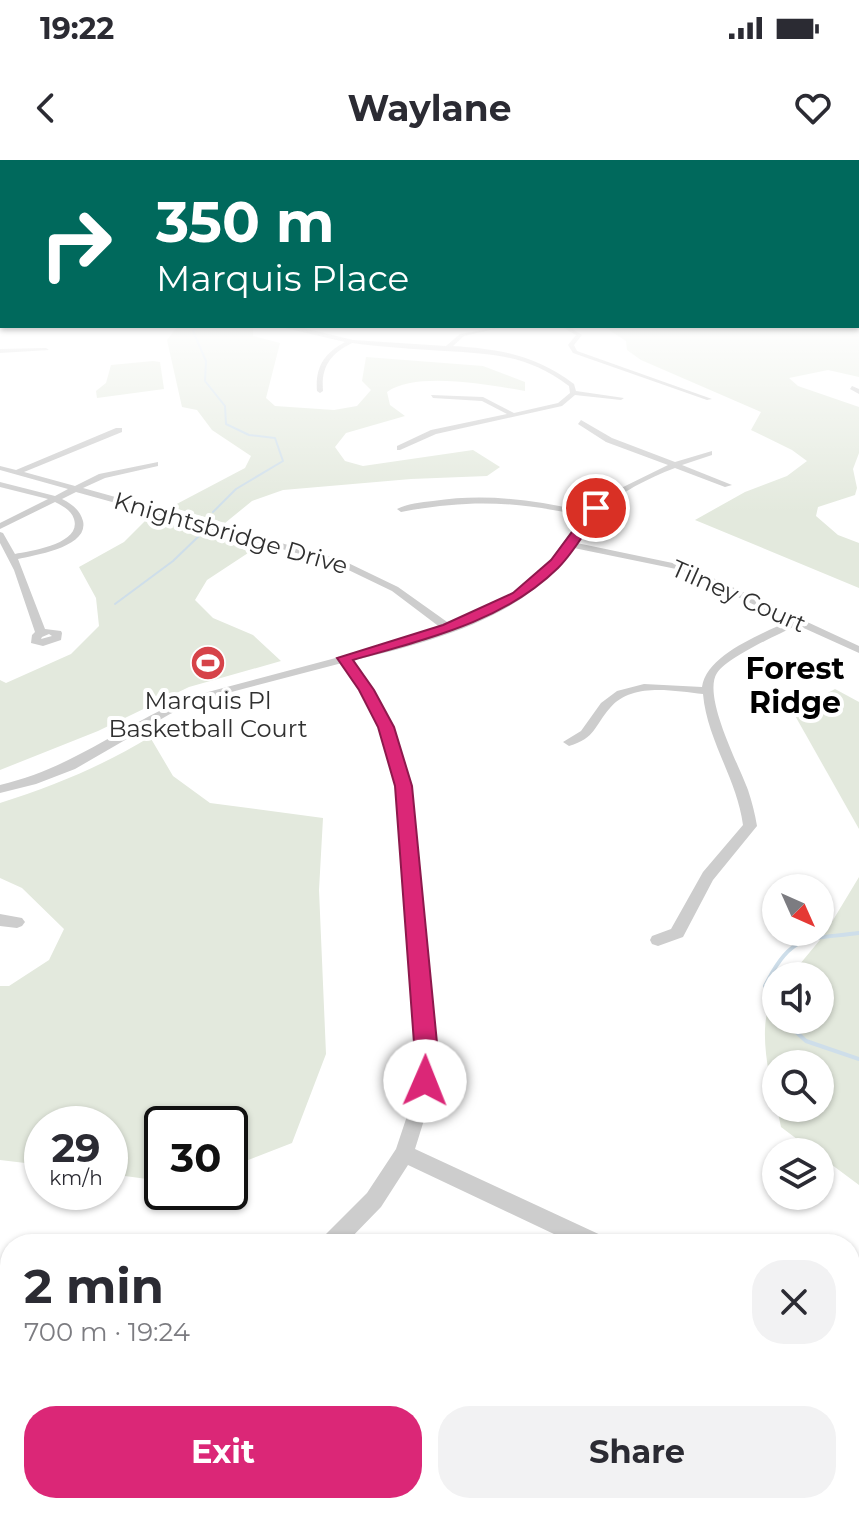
<!DOCTYPE html>
<meta charset="utf-8">
<style>
:root{--surface:#fff;--page:#f2f2f3;--text:#2b2b33;--muted:#7c7c81;--accent:#db2777}
body{margin:0;font-family:Montserrat,sans-serif;background:var(--page);color:var(--text);height:100vh;display:flex;flex-direction:column;font-size:30px;white-space:nowrap}
*{box-sizing:border-box;margin:0}
p{font-size:26px;color:var(--muted)}
.icon{flex:none;width:44px;height:44px;fill:none;stroke:currentColor;stroke-width:2;stroke-linecap:round;stroke-linejoin:round}
.map{position:relative;flex:1;overflow:hidden}
.sheet{position:absolute;left:0px;top:1074px;width:860px;height:280px;display:flex;flex-direction:column;background:var(--surface);border-radius:32px 32px 0 0;box-shadow:0 2px 6px #0004}
.sheet>*{flex:none}
.top-card{position:absolute;left:0px;top:0px;width:860px;height:168px;box-shadow:0 2px 6px #0004;background:#00695c;color:#fff;overflow:hidden}
.needle{width:52px;rotate:135deg}
.fabs{position:absolute;left:762px;top:714px;display:grid;gap:16px}
.fabs a{display:grid;place-items:center;width:72px;height:72px;border-radius:50%;background:var(--surface);box-shadow:0 2px 6px #0004;font-size:40px}
.speed{position:absolute;left:24px;top:946px;display:flex;gap:16px;font-size:40px;font-weight:700;text-align:center}
.speed>*{display:grid;place-content:center;width:104px;height:104px;border-radius:50%;background:var(--surface);box-shadow:0 2px 6px #0004;line-height:1}
.speed small{font-size:20px;font-weight:400}
.speed .limit{border:4px solid #111;border-radius:12px;background:#fff;color:#111}
.pin{position:absolute;display:grid;place-items:center;width:68px;height:68px;color:#fff;margin:-34px;border:4px solid #fff;border-radius:50%;box-shadow:0 2px 8px #0007}
.me{position:absolute;width:88px;margin:-44px;rotate:1deg;stroke-linejoin:round;filter:drop-shadow(0 0 6px #0008)}
.turn{display:flex;align-items:center;gap:28px;height:168px;padding:0 24px;font-size:36px}
.turn .icon{width:104px;height:104px;stroke-width:2.5}
.turn b{display:block;font-size:56px;line-height:68px}
.round{display:grid;place-items:center;flex:none;width:84px;height:84px;border-radius:32px;background:var(--page)}
.overview{display:flex;align-items:center;justify-content:space-between;height:136px;padding:0 24px}
h1{font-size:48px;font-weight:700;line-height:60px}
.button{display:flex;gap:16px;margin-top:auto;padding:16px 24px}
.button a{flex:1;height:92px;border-radius:32px;background:var(--accent);color:#fff;font-size:32px;font-weight:700;line-height:92px;text-align:center}
.button a+a{background:var(--page);color:var(--text)}
.status{display:flex;justify-content:space-between;align-items:center;height:56px;padding:0 40px;background:var(--surface);direction:ltr}
.status svg{height:22px;fill:currentColor}
header{display:flex;justify-content:space-between;align-items:center;height:104px;padding:0 24px;background:var(--surface);font-size:36px;font-weight:700}
.map>svg:first-child{display:block}
</style>
<div class="status"><b>19:22</b><svg viewBox="0 0 49 12"><path d="M0 12V9h3v3zM5 12V6h3v6zM10 12V3h3v9zM15 12V0h3v12zM26 1h20v11H26zM47 4h2v5h-2z"/></svg></div>
<header><svg class="icon" aria-label="back" viewBox="0 0 24 24"><path d="M15 5l-7 7 7 7"/></svg>Waylane<svg class="icon" aria-label="heart" viewBox="0 0 24 24"><path d="M12 20l-8-8c-3-5 5-10 8-4 3-6 11-1 8 4z"/></svg></header>
<div class="map">
<svg width="859" height="1354" viewBox="0 0 859 1354">
<rect width="100%" height="100%" fill="#fff"/>
<g fill="#e3e9dd">
<polygon points="859,164 859,217 828,210 789,218 798,226 859,247 859,293 853,309 857,328 855,335 818,347 816,356 838,375 859,383 859,428 695,360 745,332 787,316 807,301 792,290 751,270 761,252 641,200 627,190 626,181 603,166"/>
<path d="M178 166H253V176L280 183 266 238 275 246 334 250 357 246 371 230 362 221 366 197 483 206 525 222V231C490 225 416 211 387 232L390 245 405 256 346 273 335 287 345 301 363 306 473 290 500 307 487 316 411 319 283 330 252 341 225 363 171 347 245 308 251 296 212 270 197 250 182 247 167 180Z"/>
<polygon points="153,201 160,202 164,229 97,238 96,231 106,223 111,205"/>
<polygon points="148,358 257,387 207,420 195,440 213,458 253,475 281,501 189,527 98,571 0,610 0,520 6,523 71,494 99,466 96,438 79,407 124,382"/>
<polygon points="835,529 859,542 859,669 793,552"/>
<path d="M150 577 173 616 210 643 323 658 319 730 326 894 292 983 230 1007V964H162V1021L110 1014V964H42V1005L0 1000V826H9L49 800 64 769 22 728 0 718V643C54 626 102 606 150 577Z"/>
<path d="M859 717V1025L820 996V992H814L781 967 777 948H820V904H776V946C769 916 755 859 776 833V860H820V816H790L824 775Z"/>
<polygon points="185,1344 626,1344 646,1354 183,1354"/>
</g>
<g fill="none" stroke-linecap="round" stroke-linejoin="round">
<g stroke="#cedeea" stroke-width="2">
<polyline points="196,166 193,171 206,201 205,221 225,246 226,264 249,275 275,278 283,301 236,329 213,352"/>
<polyline points="115,444 173,401 200,375"/>
</g>
<g stroke="#cedeea" stroke-width="4">
<path d="M776 849 765 826C791 773 805 780 859 773"/>
<polyline points="783,860 806,881 859,899"/>
</g>
<g fill="#cdcdcd" fill-rule="evenodd">
<path d="M285 166 304 168 353 180 446 186 460 174 508 166 464 176 453 186C500 189 535 195 574 224L576 231 624 238 621 240 575 235 562 246 436 274 400 290H397V286L431 270 507 254 482 241 433 238 431 235 483 237 514 253 558 243 570 233 569 226C527 195 495 194 445 191 415 189 382 187 352 183 330 194 321 207 323 231L320 233 317 231C315 208 324 193 345 182L285 168Z"/>
<polygon points="406,166 443,166 440,168"/>
<polygon points="561,166 568,166 582,175 574,185 577,191 712,239 707,240 573,193 568,185 576,175"/>
<polygon points="0,189 46,188 49,190 0,193"/>
<polygon points="852,226 859,229 859,234 850,229"/>
<path d="M581 260 612 278 675 302 712 291V295L682 305 732 325 725 327 675 308C633 324 598 345 572 382L687 406 859 486V493L797 465C778 475 729 496 717 513 702 536 739 605 748 630 752 642 755 654 757 666L713 720 683 777 658 786 652 784 650 780 652 776 671 769 703 712 743 665C737 619 707 580 703 534 673 531 632 522 610 548 594 566 596 578 569 586L563 582 581 571 601 543 617 531 644 524 702 527C707 494 761 475 788 461L681 410 569 387C557 404 546 421 529 433 481 469 409 487 351 501L384 550 407 610 418 686 435 883 429 944 415 989 605 1077 608 1084H575L408 1005 381 1047 345 1084H320L323 1077 367 1033 396 989 411 944 417 883 404 686 395 610 372 550 342 503 201 540 170 554 75 609 36 624 0 633V625C76 607 124 563 193 536L392 483 441 468 392 431 336 404 76 332 62 339C72 344 80 350 83 361 89 387 35 395 18 399L45 469 61 471 62 473 61 480 43 486 31 483 32 475 35 472 14 410 0 383V372L3 373 15 394C31 391 82 384 74 359 71 350 63 346 55 342L0 369V363L48 339 0 327V322L55 336 68 329 0 310V306L16 310 116 268H122V272L24 312 75 326 99 314 158 302V306L105 318 83 328 342 400 398 427 450 464C482 452 517 438 541 411 557 394 568 373 583 356 516 341 469 339 401 352L397 349C407 344 421 342 433 341 486 333 535 340 587 352L613 332 668 305 606 282 578 264ZM49 474 52 476 41 479 42 477Z"/>
<polygon points="0,754 22,758 25,762 22,766 17,768 0,766"/>
<polygon points="0,1123 10,1124 10,1146 0,1145"/>
<polygon points="850,1190 859,1194 859,1217 850,1214"/>
</g>
</g>
<linearGradient id="sky" x2="0" y2="1"><stop stop-color="#9dc5e9"/><stop offset="0.46" stop-color="#fff"/><stop offset="1" stop-color="#fff" stop-opacity="0"/></linearGradient>
<rect width="859" height="353" fill="url(#sky)"/>
<path fill="#db2777" stroke="#8e194d" stroke-width="2" d="M592 345 601 348C588 367 575 391 558 408 503 462 426 479 353 500L374 530 394 567 412 626 437 883V921L433 928 425 931 417 928 413 921 414 883 395 626 378 567 359 530 337 498 443 465 513 433 551 400Z"/>
<defs>
<g id="stadium-disc" transform="scale(1.8)"><circle r="9.5" fill="#d64349" stroke="#fff"/><path d="M0-5a6.5 5 0 1 0 0 10a6.5 5 0 1 0 0-10ZM-3.5-1.8h7v3.6h-7Z" fill="#fff"/></g>
</defs>
<g fill-rule="evenodd">
<use href="#stadium-disc" x="208" y="503"/>
</g>
<g text-anchor="middle" dominant-baseline="central" stroke-width="8" stroke-linejoin="round" paint-order="stroke">
<g font-size="24" fill="#303030" stroke="#fff">
<text transform="translate(231 373) rotate(16)">Knightsbridge Drive</text>
<text transform="translate(739 436) rotate(24)">Tilney Court</text>
</g>
<g font-size="24" fill="#303030" stroke="#fff">
<text x="208" y="540">Marquis Pl<tspan x="208" dy="28">Basketball Court</tspan></text>
</g>
<g font-size="30" font-weight="bold" fill="#000" stroke="#fff">
<text x="795" y="508">Forest<tspan x="795" dy="34">Ridge</tspan></text>
</g>
</g>
</svg>
<div class="fabs">
<a><svg class="needle" viewBox="-14 -14 28 28"><path d="M0-13l5 13h-10z" fill="#e53935"/><path d="M0 13l5-13h-10z" fill="#7c7c81"/></svg></a>
<a><svg class="icon" aria-label="sound" viewBox="0 0 24 24"><path d="M4 9h4l5-4v14l-5-4H4zM17 9q2 3 0 6"/></svg></a>
<a><svg class="icon" aria-label="search" viewBox="0 0 24 24"><circle cx="10" cy="10" r="6"/><path d="M15 15l6 6"/></svg></a>
<a><svg class="icon" aria-label="layers" viewBox="0 0 24 24"><path d="M12 4l9 5-9 5-9-5zM3 14l9 5 9-5"/></svg></a>
</div>
<div class="speed"><div>29<small>km/h</small></div><div class="limit">30</div></div>
<div class="pin" style="left:596px;top:348px;background:#d93025"><svg class="icon" aria-label="arrive" viewBox="0 0 24 24"><path d="M6 21V4h12l-3 4 3 4H6"/></svg></div>
<svg class="me" style="left:425px;top:921px" viewBox="-20 -20 40 40"><circle r="19" fill="#fff"/><path d="M0-13L10 11 0 6-10 11z" fill="#db2777"/></svg>
<div class="top-card">
<div class="turn"><svg class="icon" aria-label="right" viewBox="0 0 24 24"><path d="M7 20v-9h11M14 6l5 5-5 5"/></svg><div><b>350 m</b>Marquis Place</div></div>
</div>
<section class="sheet">
<div class="overview"><div><h1>2 min</h1><p>700 m · 19:24</p></div><a class="round"><svg class="icon" aria-label="close" viewBox="0 0 24 24"><path d="M6 6l12 12M18 6L6 18"/></svg></a></div>
<div class="button"><a>Exit</a><a>Share</a></div>
</section>
</div>
